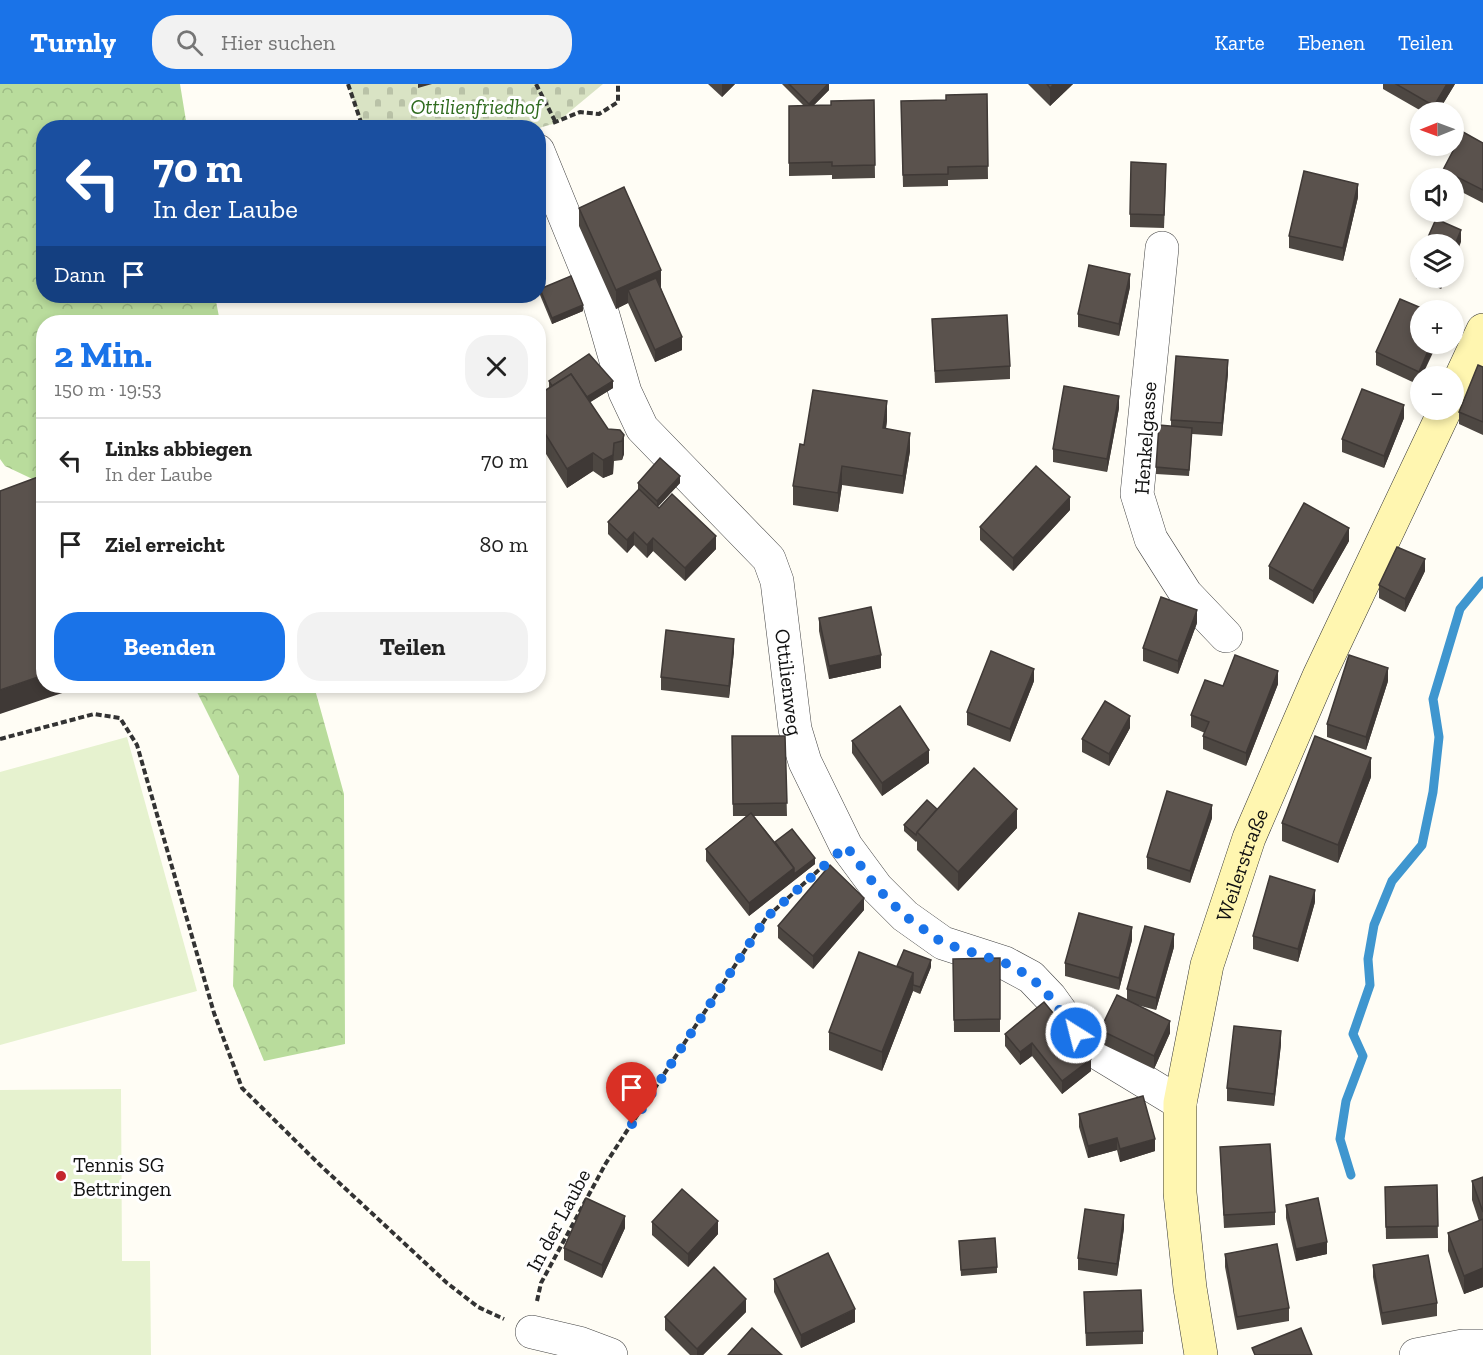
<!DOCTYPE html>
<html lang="de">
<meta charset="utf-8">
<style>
:root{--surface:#fff;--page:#f2f2f2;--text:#222;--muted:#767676;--line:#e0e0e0;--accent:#1a73e8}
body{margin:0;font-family:"Zilla Slab",serif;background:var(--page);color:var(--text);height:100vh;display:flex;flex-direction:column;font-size:22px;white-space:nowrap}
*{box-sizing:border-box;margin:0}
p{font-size:20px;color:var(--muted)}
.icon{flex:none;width:33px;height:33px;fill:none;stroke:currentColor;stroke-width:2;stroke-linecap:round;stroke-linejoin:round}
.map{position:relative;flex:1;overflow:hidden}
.drawer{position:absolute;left:36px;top:231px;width:510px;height:378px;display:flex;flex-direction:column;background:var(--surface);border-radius:24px;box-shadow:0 3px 9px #0003}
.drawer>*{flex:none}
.banner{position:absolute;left:36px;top:36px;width:510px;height:183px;border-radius:24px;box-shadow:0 3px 9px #0003;background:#1a4fa0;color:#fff;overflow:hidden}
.needle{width:39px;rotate:269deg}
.buttons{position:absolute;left:1410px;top:18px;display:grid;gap:12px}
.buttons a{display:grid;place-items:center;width:54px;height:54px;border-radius:50%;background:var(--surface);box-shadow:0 3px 9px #0003;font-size:30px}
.pin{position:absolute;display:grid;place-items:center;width:51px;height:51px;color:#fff;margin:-62px -26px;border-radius:50% 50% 50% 0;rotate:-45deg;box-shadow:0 0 6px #0007}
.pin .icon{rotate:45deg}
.me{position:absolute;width:66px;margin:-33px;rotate:324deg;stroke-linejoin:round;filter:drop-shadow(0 0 4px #0008)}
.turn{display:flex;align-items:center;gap:21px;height:126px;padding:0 18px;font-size:27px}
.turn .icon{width:78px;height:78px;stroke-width:2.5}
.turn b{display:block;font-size:42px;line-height:51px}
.then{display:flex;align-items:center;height:57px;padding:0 18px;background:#0003;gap:12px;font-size:22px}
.round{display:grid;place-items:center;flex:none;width:63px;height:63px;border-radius:24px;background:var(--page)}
.summary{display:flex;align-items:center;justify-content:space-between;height:102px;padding:0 18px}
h1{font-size:36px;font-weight:700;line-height:45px;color:var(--accent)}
.primary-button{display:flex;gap:12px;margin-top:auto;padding:12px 18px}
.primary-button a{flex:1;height:69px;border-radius:24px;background:var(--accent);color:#fff;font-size:24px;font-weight:700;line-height:69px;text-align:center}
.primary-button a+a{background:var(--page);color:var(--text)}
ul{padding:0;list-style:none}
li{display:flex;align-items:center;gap:18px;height:84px;padding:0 18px;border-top:2px solid var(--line)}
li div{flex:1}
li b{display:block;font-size:22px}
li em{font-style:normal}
header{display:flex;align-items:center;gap:36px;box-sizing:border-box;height:84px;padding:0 30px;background:var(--accent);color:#fff}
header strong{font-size:28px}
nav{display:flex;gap:33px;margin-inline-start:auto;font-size:21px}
.search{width:420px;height:54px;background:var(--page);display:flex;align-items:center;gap:15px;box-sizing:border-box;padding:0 21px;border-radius:24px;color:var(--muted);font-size:22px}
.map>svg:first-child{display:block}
</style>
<header>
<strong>Turnly</strong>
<div class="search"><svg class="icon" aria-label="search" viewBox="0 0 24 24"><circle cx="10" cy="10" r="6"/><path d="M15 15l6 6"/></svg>Hier suchen</div>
<nav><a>Karte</a><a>Ebenen</a><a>Teilen</a></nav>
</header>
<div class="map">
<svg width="1483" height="1271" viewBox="0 0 1483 1271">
<defs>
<pattern id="forest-crowns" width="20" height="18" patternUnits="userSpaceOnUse" patternTransform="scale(1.5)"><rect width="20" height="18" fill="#b9dc9c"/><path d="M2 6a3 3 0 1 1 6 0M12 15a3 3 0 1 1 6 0" fill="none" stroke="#9ebc85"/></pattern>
<pattern id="cemetery-stones" width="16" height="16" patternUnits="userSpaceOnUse" patternTransform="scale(1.5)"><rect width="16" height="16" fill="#d9e3c4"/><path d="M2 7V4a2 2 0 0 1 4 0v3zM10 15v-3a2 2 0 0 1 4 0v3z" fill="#b9c2a7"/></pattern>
</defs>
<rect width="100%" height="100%" fill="#fffdf5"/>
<g fill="url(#forest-crowns)">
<polygon points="0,0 180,0 187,43 44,44 44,212 215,212 220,238 44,238 43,400 5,382 0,375"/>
<polygon points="194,602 314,602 344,710 345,960 264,977 233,902 239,692"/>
</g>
<polygon fill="url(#cemetery-stones)" points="348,0 603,0 556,39 539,44 363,43"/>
<g fill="#e6f2cf">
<polygon points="127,653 197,907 0,961 0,688"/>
<polygon points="121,1005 122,1177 150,1177 151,1271 0,1271 0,1006"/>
</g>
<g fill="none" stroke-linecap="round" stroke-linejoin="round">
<polyline stroke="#3f96cf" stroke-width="9" points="1351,1091 1340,1055 1346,1017 1363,972 1353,950 1370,901 1368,875 1374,841 1392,797 1422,761 1433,708 1439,653 1433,615 1460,525 1483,497"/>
<g stroke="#444" stroke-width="34">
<g id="minor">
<path id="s1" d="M538 67 598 214 625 308 642 344 769 475 777 497 795 645 805 678 846 762 877 804 905 832 943 859 1005 879 1031 893 1050 913 1076 949 1096 968 1180 1019"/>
<polyline points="1162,164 1137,410 1151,455 1186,510 1226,552"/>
<polyline points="532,1248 579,1259 611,1271"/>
<polyline points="1416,1271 1463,1262 1483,1262"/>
</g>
</g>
<g stroke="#333" stroke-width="34">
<g id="secondary">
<polyline points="1454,308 1483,246"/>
<path id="s2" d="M1201 1271 1190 1204 1180 1109V1019L1207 881 1249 754 1319 592 1445 326"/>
</g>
</g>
<g stroke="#333" stroke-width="4" stroke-dasharray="6 3" stroke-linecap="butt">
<polyline points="348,0 363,44"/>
<polyline points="536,0 556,39"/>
<polyline points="553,39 580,28 599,30 618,18 618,0"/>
<polyline points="0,655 94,630 120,634 137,661 214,929 242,1004 320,1081 447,1199 478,1223 504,1235"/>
<polyline points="537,1217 541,1199 606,1079 766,834 822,783"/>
</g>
<use href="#minor" stroke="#fff" stroke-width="33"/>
<use href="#secondary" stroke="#fff6b0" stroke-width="33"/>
</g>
<g fill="#4d4742">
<polygon points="708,0 735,0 722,13"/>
<polygon points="782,0 829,0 829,6 814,21 831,21 874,16 875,94 832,95 832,91 789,92 789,22 804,22"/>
<polygon points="1028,0 1073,0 1050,22"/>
<polygon points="1383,0 1455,0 1438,28 1423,28 1383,5"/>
<polygon points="987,10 988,95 948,96 948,102 903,103 901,17 946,16"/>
<polygon points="1483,59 1483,119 1454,104 1454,94 1443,94 1443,86"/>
<polygon points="1166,92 1164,144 1130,143 1130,130"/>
<polygon points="1358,113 1343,177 1289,164 1289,152"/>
<polygon points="579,124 661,204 682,266 655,278 628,219 616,225 579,142"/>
<polygon points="1420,171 1420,194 1446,194 1441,205 1416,194 1416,182"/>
<polygon points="1130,203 1119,252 1078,243 1078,230"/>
<polygon points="540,205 583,227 552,240 540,211"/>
<polygon points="1400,215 1420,292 1420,296 1419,301 1376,281 1376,268"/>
<polygon points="932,235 1010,282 1010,295 935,299"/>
<polygon points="1483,283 1483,351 1459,340 1459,328"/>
<polygon points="1228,289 1222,352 1192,350 1189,392 1156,390 1156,383 1171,342 1171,336"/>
<polygon points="549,297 613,304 590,318 608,345 624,351 624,370 622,376 614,377 613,390 603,394 593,387 567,404 538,357 538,311 549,304"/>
<polygon points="1119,324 1107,388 1053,378 1053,365"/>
<polygon points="1404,334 1384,384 1342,368 1342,355"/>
<polygon points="887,336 886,345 910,367 903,410 842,401 838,428 793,421 793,402 804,361"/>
<polygon points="638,399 680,399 658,423 716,465 685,497 653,467 647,474 634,461 627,469 608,450 608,438 638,406"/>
<polygon points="1070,426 1013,487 980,456 980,443"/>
<polygon points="1349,457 1313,520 1269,495 1269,482"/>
<polygon points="1425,487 1405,528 1379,514 1379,501"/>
<polygon points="819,534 881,584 829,595 819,547"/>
<polygon points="1197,539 1178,590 1143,577 1143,564"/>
<polygon points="734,567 729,614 661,606 661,593"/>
<polygon points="1034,597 1010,658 967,641 967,628"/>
<polygon points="1388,597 1366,666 1327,653 1327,640"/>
<polygon points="1278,600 1246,682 1203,665 1203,652 1205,649 1191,643 1191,631 1223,602"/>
<polygon points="1130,644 1109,682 1082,668 1082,655"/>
<polygon points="732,652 785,652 787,732 754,732 775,758 815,780 749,832 706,777 706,765 746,732 733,732"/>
<polygon points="852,657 929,679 882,712 852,669"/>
<polygon points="1371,693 1338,779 1282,757 1282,739"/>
<polygon points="1212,734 1190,799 1147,785 1147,773"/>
<polygon points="904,741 1017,744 958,807 917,766 917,757 916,758 904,747"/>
<polygon points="1315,818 1298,878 1253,865 1253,852"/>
<polygon points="864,826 813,885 778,854 778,842"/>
<polygon points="1132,856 1119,906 1065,892 1065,879"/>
<polygon points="1174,863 1156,926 1137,921 1170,949 1154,985 1100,959 1100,946 1127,916 1127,905"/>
<polygon points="1000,874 1000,948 954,948 953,875"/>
<polygon points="931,883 920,910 913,907 882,987 829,966 829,948"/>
<polygon points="1044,918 1091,987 1062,1010 1032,972 1020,981 1005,962 1005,950"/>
<polygon points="1281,960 1274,1022 1227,1017 1227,1004"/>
<polygon points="1079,1030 1155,1067 1120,1078 1117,1066 1088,1074 1079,1043"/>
<polygon points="1220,1063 1275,1128 1275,1141 1224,1144"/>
<polygon points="1483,1093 1483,1203 1464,1210 1448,1167 1448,1149 1479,1137 1472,1116 1472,1097"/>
<polygon points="1437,1101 1438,1154 1386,1155 1385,1103"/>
<polygon points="1286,1121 1327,1170 1296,1177 1286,1134"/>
<polygon points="652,1138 718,1150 688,1183 652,1151"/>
<polygon points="625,1144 602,1194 564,1176 564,1164"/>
<polygon points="1124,1144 1117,1192 1078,1186 1078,1174"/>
<polygon points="959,1157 997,1183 997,1189 961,1192"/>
<polygon points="1225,1170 1289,1224 1289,1237 1237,1246 1225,1183"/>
<polygon points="1373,1181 1437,1219 1437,1232 1382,1241 1373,1193"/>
<polygon points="774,1195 855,1238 801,1264 774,1208"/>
<polygon points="1084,1208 1143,1247 1143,1260 1086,1262"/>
<polygon points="746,1228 703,1271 690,1271 665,1246 665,1233"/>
</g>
<g fill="#3f3936">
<polygon points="418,0 432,0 418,4"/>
<polygon points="722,0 735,0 722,13"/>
<polygon points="829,0 829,6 809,26 809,20"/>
<polygon points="1054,0 1073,0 1050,22 1050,4"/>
<polygon points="1447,0 1455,0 1438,28 1434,28 1434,22"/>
<polygon points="1358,100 1358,113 1343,177 1343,164"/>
<polygon points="1461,146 1461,158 1454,176 1454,163"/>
<polygon points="661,186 661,204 628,206 628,219 616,225 616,206"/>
<polygon points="1130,190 1130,203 1119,252 1119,240"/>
<polygon points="1441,194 1446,194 1441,205"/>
<polygon points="583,221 583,227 552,240 552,234"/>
<polygon points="682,253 682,266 655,278 655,266"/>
<polygon points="1431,260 1437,260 1422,292 1420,292 1420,296 1419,301 1419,288"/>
<polygon points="1228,276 1228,289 1222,352 1222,339"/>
<polygon points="613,297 613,304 581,324 581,317"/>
<polygon points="1119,312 1119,324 1107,388 1107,375"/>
<polygon points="887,317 887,336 883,363 883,344"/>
<polygon points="1404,321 1404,334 1384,384 1384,372"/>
<polygon points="910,349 910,367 903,410 903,392"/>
<polygon points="624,351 624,370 622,376 622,357"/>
<polygon points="614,359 613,390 603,394 603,376"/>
<polygon points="593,369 593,387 567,404 567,385"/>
<polygon points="842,382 842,401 838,428 838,409"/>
<polygon points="680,392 680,399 657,423 657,417"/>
<polygon points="1070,413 1070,426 1013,487 1013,474"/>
<polygon points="1349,444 1349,457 1313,520 1313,507"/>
<polygon points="634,448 634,461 627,469 627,456"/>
<polygon points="716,452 716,465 685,497 685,484"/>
<polygon points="653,454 653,467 647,474 647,461"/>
<polygon points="1425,475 1425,487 1405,528 1405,515"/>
<polygon points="1197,526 1197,539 1178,590 1178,577"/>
<polygon points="734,555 734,567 729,614 729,602"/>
<polygon points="881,571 881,584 829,595 829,582"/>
<polygon points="1388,584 1388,597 1366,666 1366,653"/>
<polygon points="1034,585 1034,597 1010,658 1010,645"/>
<polygon points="1278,587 1278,600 1246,682 1246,669"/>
<polygon points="44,591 44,602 83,602 0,630 0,606"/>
<polygon points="1130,632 1130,644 1109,682 1109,670"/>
<polygon points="929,666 929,679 882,712 882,699"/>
<polygon points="1371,674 1371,693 1338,779 1338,761"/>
<polygon points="1212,721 1212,734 1190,799 1190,787"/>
<polygon points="1017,725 1017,744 958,807 958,788"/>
<polygon points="815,774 815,780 749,832 749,819 794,784"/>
<polygon points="1315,806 1315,818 1298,878 1298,865"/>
<polygon points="864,814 864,826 813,885 813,872"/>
<polygon points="1132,843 1132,856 1119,906 1119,894"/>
<polygon points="1174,850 1174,863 1156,926 1156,914"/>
<polygon points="931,876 931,883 920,910 920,903"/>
<polygon points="913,889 913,907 882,987 882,968"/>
<polygon points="1170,937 1170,949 1154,985 1154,972"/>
<polygon points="1281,947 1281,960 1274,1022 1274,1010"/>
<polygon points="1032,959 1032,972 1020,981 1020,968"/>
<polygon points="1091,975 1091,987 1062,1010 1062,997"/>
<polygon points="1117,1054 1117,1066 1088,1074 1088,1062"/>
<polygon points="1155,1055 1155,1067 1120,1078 1120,1065"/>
<polygon points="1124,1131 1124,1144 1117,1192 1117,1180"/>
<polygon points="625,1132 625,1144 602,1194 602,1181"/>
<polygon points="718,1137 718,1150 688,1183 688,1170"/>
<polygon points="1327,1158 1327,1170 1296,1177 1296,1165"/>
<polygon points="1483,1184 1483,1203 1464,1210 1464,1192"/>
<polygon points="746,1215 746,1228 703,1271 697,1271 697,1265"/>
<polygon points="855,1225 855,1238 801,1264 801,1251"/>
</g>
<g fill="#5a524d" stroke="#3f3936" stroke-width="1.5">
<polygon points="789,0 828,0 809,20"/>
<polygon points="1047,0 1054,0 1050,4"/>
<polygon points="1396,0 1447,0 1434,22"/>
<polygon points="987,10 988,82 948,83 948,90 903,91 901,17 946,16 946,11"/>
<polygon points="874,16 875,81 832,82 832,78 789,79 789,22 831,21 831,17"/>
<polygon points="1463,48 1483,59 1483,106 1443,86"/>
<polygon points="1131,78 1166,80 1164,131 1130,130"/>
<polygon points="1304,87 1358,100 1343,164 1289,152"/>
<polygon points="624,103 661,186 616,206 579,124"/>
<polygon points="1436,135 1461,146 1454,163 1454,160 1425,160"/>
<polygon points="1420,171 1420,184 1416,182"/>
<polygon points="1089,181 1130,190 1119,240 1078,230"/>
<polygon points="571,192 583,221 552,234 540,205"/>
<polygon points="656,194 682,253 655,266 628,206"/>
<polygon points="1400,215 1426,226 1420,226 1420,260 1431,260 1419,288 1376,268"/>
<polygon points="1007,231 1010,282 935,287 932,235"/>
<polygon points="589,270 613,297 587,313 571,290 552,302 549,297"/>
<polygon points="1176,272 1228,276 1222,339 1171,336"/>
<polygon points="1478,281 1483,283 1483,338 1459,328"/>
<polygon points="571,290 608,345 620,346 624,351 622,357 614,359 613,371 603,376 593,369 567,385 538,338 538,311"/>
<polygon points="1064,302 1119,312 1107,375 1053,365"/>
<polygon points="1362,305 1404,321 1384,372 1342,355"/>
<polygon points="813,306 887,317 883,344 910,349 903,392 842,382 838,409 793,402 800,360 804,361"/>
<polygon points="1159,341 1192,344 1189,386 1156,383"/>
<polygon points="660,374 680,392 657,417 638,399"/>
<polygon points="1036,382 1070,413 1013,474 980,443"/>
<polygon points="38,393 44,409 44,591 0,606 0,407"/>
<polygon points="639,405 659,424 672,410 716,452 685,484 653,454 647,461 634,448 627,456 608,438"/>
<polygon points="1304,419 1349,444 1313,507 1269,482"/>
<polygon points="1397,463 1425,475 1405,515 1379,501"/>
<polygon points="1161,513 1197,526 1178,577 1143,564"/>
<polygon points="871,523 881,571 829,582 819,534"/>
<polygon points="666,546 734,555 729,602 661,593"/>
<polygon points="991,567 1034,585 1010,645 967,628"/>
<polygon points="1235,571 1278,587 1246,669 1203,652 1209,638 1191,631 1205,596 1223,602"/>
<polygon points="1349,571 1388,584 1366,653 1327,640"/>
<polygon points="1105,617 1130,632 1109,670 1082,655"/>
<polygon points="900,622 929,666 882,699 852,657"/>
<polygon points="732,652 785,652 787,719 733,720"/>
<polygon points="1315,652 1371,674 1338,761 1282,739"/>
<polygon points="974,684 1017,725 958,788 917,748"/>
<polygon points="1167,707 1212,721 1190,787 1147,773"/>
<polygon points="927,716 937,725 917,748 916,751 904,741"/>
<polygon points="751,729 794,784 749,819 706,765"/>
<polygon points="792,745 815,774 794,790 794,784 775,758"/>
<polygon points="830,781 864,814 813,872 778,842"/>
<polygon points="1270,792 1315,806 1298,865 1253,852"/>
<polygon points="1079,829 1132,843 1119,894 1065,879"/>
<polygon points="1145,842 1174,850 1156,914 1127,905"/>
<polygon points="904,866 931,876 920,903 913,901 913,889 897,882"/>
<polygon points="859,868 913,889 882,968 829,948"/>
<polygon points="1000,874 1000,935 954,936 953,875"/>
<polygon points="1117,911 1170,937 1154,972 1100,946"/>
<polygon points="1044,918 1091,975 1062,997 1032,959 1020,968 1005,950"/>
<polygon points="1234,942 1281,947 1274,1010 1227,1004"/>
<polygon points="1143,1012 1155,1055 1120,1065 1117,1054 1088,1062 1079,1030"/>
<polygon points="1270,1060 1275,1128 1224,1131 1220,1063"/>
<polygon points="1483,1093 1483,1128 1472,1097"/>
<polygon points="1437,1101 1438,1142 1386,1143 1385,1103"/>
<polygon points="682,1105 718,1137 688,1170 652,1138"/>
<polygon points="586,1114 625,1132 602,1181 564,1164"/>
<polygon points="1318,1114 1327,1158 1296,1165 1286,1121"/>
<polygon points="1085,1125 1124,1131 1117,1180 1078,1174"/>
<polygon points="1483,1135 1483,1184 1464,1192 1448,1149"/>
<polygon points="995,1154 997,1183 961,1186 959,1157"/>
<polygon points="1277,1160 1289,1224 1237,1233 1225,1170"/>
<polygon points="828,1169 855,1225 801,1251 774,1195"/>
<polygon points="1428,1171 1437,1219 1382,1229 1373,1181"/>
<polygon points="714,1183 746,1215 697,1265 665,1233"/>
<polygon points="1141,1206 1143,1247 1086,1249 1084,1208"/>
<polygon points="752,1244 782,1271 728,1271"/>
<polygon points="1301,1244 1312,1271 1255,1271 1252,1264"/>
</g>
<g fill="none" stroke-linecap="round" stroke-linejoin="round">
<polyline stroke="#1a73e8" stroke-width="10" stroke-dasharray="0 18" points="632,1040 766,834 846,762 877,804 905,832 943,859 1005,879 1031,893 1050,913 1076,949"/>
</g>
<circle fill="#c4262e" stroke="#fff" stroke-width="2" cx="61" cy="1092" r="6"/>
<g text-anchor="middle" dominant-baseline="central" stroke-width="6" stroke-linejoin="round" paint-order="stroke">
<g font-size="21" font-style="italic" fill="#2f6b1f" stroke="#fff">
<text x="476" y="22">Ottilienfriedhof</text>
</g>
<g font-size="21" fill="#111" stroke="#fff">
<text transform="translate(1145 354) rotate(-86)">Henkelgasse</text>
<text stroke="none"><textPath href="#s1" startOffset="604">Ottilienweg</textPath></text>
<text stroke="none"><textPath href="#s2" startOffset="500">Weilerstraße</textPath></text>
<text transform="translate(558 1136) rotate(-62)">In der Laube</text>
</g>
<g font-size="21" fill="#111" stroke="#fff" text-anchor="start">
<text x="73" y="1080">Tennis SG<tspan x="73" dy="24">Bettringen</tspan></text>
</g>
</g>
</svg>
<div class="buttons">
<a><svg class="needle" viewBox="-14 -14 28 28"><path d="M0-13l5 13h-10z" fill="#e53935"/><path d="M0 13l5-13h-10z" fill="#767676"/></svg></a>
<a><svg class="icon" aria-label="sound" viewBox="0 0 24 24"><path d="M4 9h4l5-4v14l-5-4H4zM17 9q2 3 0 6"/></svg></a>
<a><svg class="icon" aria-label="layers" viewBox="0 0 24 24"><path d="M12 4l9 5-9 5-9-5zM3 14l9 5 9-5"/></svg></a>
<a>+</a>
<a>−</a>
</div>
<div class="pin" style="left:632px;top:1040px;background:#d93025"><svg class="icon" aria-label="arrive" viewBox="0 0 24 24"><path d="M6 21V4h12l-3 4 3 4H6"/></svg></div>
<svg class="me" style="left:1076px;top:949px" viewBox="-20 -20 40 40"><circle r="17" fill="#1a73e8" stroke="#fff" stroke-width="3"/><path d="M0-11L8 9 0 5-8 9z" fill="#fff"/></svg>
<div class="banner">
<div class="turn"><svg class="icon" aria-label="left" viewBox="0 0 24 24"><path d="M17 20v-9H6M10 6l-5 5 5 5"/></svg><div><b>70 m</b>In der Laube</div></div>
<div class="then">Dann<svg class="icon" aria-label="arrive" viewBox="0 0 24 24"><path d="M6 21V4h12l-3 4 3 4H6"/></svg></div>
</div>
<section class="drawer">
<div class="summary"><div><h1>2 Min.</h1><p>150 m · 19:53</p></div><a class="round"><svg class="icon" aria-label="close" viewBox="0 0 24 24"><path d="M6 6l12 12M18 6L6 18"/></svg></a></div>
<ul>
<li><svg class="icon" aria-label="left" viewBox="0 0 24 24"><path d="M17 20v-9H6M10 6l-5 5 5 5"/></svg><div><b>Links abbiegen</b><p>In der Laube</p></div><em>70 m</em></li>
<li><svg class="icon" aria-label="arrive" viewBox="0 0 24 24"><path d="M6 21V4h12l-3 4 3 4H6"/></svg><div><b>Ziel erreicht</b></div><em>80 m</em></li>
</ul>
<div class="primary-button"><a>Beenden</a><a>Teilen</a></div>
</section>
</div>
